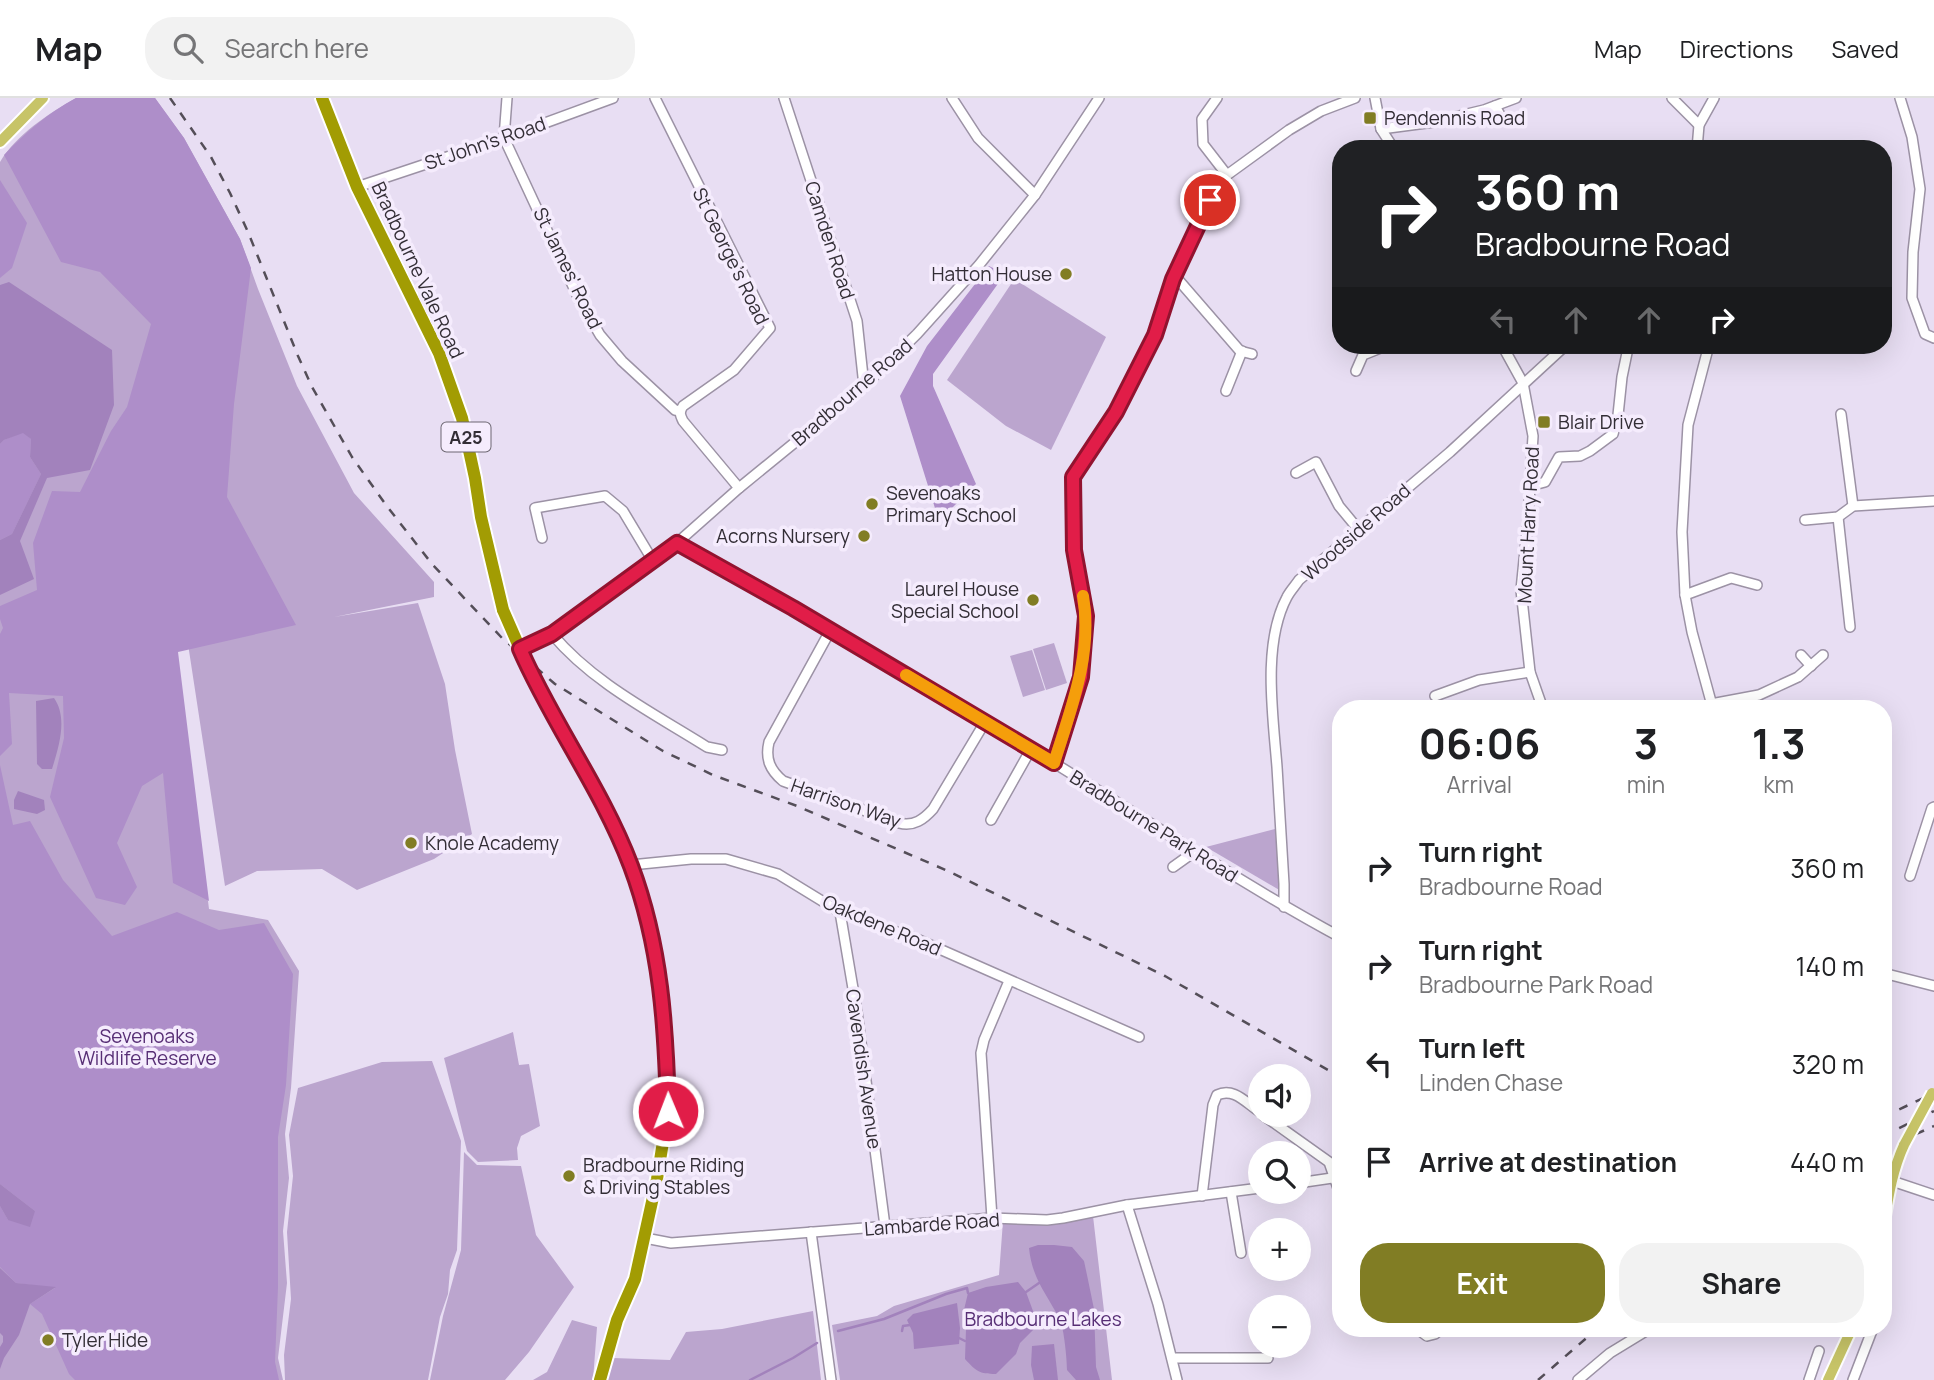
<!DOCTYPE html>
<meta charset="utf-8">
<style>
:root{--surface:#fff;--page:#f2f2f2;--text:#202124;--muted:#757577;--line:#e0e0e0;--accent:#817d24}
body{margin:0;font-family:Manrope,sans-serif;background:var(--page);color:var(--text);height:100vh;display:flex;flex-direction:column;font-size:26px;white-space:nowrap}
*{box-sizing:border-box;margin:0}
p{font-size:23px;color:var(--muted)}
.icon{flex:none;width:38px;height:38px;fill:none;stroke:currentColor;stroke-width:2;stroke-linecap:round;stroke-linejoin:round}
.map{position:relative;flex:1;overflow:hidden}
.drawer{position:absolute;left:1332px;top:602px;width:560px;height:637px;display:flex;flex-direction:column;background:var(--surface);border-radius:28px;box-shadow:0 7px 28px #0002}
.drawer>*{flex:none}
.hud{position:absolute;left:1332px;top:42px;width:560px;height:214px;border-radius:28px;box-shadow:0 7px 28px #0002;background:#202124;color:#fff;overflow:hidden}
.buttons{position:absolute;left:1248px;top:966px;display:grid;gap:14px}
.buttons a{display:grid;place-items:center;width:63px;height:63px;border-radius:50%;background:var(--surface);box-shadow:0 7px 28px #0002;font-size:35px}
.pin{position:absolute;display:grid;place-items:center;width:60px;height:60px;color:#fff;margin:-30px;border:4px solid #fff;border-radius:50%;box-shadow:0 2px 7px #0007}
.me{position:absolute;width:77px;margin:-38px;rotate:359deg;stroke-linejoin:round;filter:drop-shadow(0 0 5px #0008)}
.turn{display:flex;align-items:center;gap:24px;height:147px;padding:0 28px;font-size:32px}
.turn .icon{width:91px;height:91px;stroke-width:2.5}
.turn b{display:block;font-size:49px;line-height:60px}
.lanes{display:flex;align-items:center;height:66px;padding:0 28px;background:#0003;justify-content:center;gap:35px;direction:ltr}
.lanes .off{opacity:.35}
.eta{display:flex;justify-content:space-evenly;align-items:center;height:119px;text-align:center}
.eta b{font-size:42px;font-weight:700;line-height:49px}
.action{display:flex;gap:14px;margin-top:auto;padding:14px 28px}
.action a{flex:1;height:80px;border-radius:28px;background:var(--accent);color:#fff;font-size:28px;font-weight:700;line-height:80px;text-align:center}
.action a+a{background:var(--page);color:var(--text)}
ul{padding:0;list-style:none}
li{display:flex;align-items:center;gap:21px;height:98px;padding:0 28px}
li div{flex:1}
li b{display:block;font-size:26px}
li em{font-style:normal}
header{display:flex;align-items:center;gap:42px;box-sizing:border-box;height:98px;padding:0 35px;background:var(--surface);border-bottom:2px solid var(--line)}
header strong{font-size:33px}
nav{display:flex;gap:38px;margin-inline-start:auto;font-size:24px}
.search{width:490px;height:63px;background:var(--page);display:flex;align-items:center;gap:18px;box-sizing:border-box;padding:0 24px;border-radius:28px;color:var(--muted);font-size:26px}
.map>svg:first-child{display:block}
</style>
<header>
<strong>Map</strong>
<div class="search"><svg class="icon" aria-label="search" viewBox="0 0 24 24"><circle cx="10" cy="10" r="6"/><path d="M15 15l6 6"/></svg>Search here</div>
<nav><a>Map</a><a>Directions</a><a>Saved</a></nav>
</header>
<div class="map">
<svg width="1934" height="1282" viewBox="0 0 1934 1282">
<rect width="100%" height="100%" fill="#e8def3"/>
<g fill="#bba5ce">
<path d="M76 0H155L184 40 240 141 258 191 297 288 354 395 434 484V499L334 519 418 505 445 586 455 652 472 736 434 761 357 792 322 771 257 773 225 788 188 546 175 542 209 811 268 822 299 873 291 990 285 1036 289 1080 283 1133 287 1185 278 1260 283 1282H0V64C17 36 48 16 76 0Z"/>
<polygon points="1019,184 1106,239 1051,352 1006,328 947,282 1011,186"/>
<polygon points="1054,545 1067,585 1046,592 1033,551"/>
<polygon points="1032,552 1045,592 1023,599 1010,558"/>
<polygon points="1275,731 1281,793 1206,749"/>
<polygon points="513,934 519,967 529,966 540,1028 521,1038 517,1050 518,1062 478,1064 467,1053 444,960"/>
<polygon points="432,963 461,1043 457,1152 450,1172 448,1196 440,1219 428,1282 285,1282 284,1257 291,1201 287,1134 293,1078 289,1037 298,990 382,964"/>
<polygon points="464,1054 477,1067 521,1068 536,1137 574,1189 529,1254 505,1282 430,1282 443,1218 461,1152"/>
<polygon points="1093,1118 1112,1282 840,1282 832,1227 877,1218 894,1208 999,1177 1003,1123"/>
<polygon points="813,1213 821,1282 603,1282 613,1260 670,1262 686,1234 722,1231"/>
<polygon points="572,1222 597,1229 593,1282 533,1282 547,1274"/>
</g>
<g fill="#ae8ec9">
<path d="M76 0H155L184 40 240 141 251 170 234 306 227 399 296 527 178 554 209 803 173 785 163 675 142 688 117 745 137 789 125 807 96 800 50 699 64 640 63 598 9 595 12 646 0 658V536L3 530 0 521V508L37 492 33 445 52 393 80 394 111 333 127 309 151 226 100 174 61 164 4 57C26 34 48 15 76 0Z"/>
<polygon points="0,82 27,125 12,170 0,180"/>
<polygon points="989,168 1005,176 933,276 933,288 976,386 939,423 900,298 927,248"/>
<polygon points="23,334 31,341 30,359 41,376 12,436 0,442 0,346 4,342"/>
<polygon points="0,667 13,727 30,723 63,782 112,838 177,814 219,832 264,825 293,876 286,987 278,1039 278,1189 275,1264 279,1282 75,1282 69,1276 42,1216 30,1206 55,1190 16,1185 0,1169 0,1108 8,1122 35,1113 0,1086"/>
</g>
<g fill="#a282bc">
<polygon points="9,184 112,252 114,307 90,372 47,380 20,443 34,481 0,497 0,442 12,436 41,376 30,359 31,341 23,335 4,342 0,346 0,187"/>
<path d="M54 600C68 620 59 648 52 671H42L37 666 36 603Z"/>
<polygon points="18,693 44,702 45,712 37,716 14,711 14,702"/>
<polygon points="0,1086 35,1113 30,1129 8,1122 0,1108"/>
<path d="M1038 1147H1054L1072 1149 1084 1163 1087 1177 1094 1211 1096 1269 1100 1282H1076L1067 1272C1067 1261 1064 1231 1060 1222 1047 1196 1032 1181 1029 1150Z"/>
<polygon points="0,1170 16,1185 56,1189 30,1206 19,1237 4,1260 0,1271 0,1249 3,1244 3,1238 0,1235"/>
<path d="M1018 1184 1026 1194 1033 1213 1036 1223 1035 1230 1020 1245 1016 1256 996 1276C979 1276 976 1273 965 1261L966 1231 963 1216 968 1195 986 1189Z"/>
<polygon points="957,1205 960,1230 959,1246 914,1251 913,1235 907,1222 913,1216"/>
<polygon points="1054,1246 1058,1282 1034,1282 1031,1267 1032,1248"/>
</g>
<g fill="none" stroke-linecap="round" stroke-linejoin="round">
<g stroke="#a282bc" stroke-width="2.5">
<polyline points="1026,1194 1039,1185"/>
<polyline points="1035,1230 1062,1228"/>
<polyline points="838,1233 884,1221 946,1196 967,1190 968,1195"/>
<polyline points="902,1233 903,1228 910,1227"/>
<polyline points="959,1240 965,1243"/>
<polyline points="750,1282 793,1260 817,1245"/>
</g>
<g stroke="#9c92a5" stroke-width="12">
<g id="minor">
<polyline points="507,0 504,40 579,201 600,237 622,263 675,312 680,313"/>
<path d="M655 0 770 230 734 272 683 308C679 314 680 317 683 323L739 390"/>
<polyline points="784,0 857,223 864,288"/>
<polyline points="952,0 978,40 1035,97"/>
<polyline points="1217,0 1202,21 1203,46 1227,77"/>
<polyline points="1375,0 1381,31 1394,51"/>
<polyline points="1672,0 1699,27"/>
<polyline points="1900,0 1912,39 1920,91 1913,154 1912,200 1925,236 1934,240"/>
<polyline points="1495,8 1500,17"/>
<polyline points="1381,31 1434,24 1484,12 1516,0"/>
<polyline points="1697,51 1699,27 1714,0"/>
<polyline points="357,89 504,40 613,0"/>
<polyline points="1175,178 1240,253 1252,256"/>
<polyline points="1502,247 1523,285 1533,338 1528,422 1521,492 1530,574 1543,611"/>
<polyline points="1709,247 1688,327 1682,434 1685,497 1692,534 1713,611"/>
<polyline points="1725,247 1735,249 1741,247"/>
<polyline points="1356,273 1363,257 1388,247"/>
<polyline points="1226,293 1242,253"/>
<polyline points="1841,316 1853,408"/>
<polyline points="1296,375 1316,364 1339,408 1358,431"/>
<polyline points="1530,388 1545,384 1559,359 1580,358 1590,353 1613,336 1618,317 1622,279 1628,250 1632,247"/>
<polyline points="1838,419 1850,529"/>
<polyline points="1805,422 1838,419 1853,408 1934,403"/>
<polyline points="542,440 535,410 605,398 623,413 653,463"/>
<path d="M677 445C805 516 930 589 1054 665 1150 724 1242 786 1340 839"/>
<polyline points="1685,497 1731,480 1757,487"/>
<path d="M830 533 769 644C765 661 770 672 783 683L899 725C914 729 924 721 933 711L985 624"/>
<path d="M552 536C593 585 653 615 707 649L722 652"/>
<polyline points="538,542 564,527 677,445 739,390 864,288 917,236 979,167 1035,97 1099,0"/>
<polyline points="1801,557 1811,568"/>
<polyline points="1435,598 1479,582 1530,574"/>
<polyline points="1711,606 1759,597 1798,579 1823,557"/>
<polyline points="1054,665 1081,579 1086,518 1074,451 1073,379 1116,314 1155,237 1173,182 1210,102 1227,77 1289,32 1321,13 1355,0"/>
<polyline points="991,722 1031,651"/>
<polyline points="631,767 691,761 726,761 778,776 840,814 919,842 1139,939"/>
<polyline points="1173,769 1194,754"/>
<polyline points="1910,778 1932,710 1934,709"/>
<path d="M1284 809V786C1282 747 1279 708 1277 669 1273 617 1262 546 1287 499 1290 493 1295 488 1299 482L1450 354 1566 247"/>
<polyline points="840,814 857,914 885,1128"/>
<polyline points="1883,875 1934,888"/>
<polyline points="1263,1017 1329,1064 1340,1096"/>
<polyline points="1892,1083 1934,1097"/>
<polyline points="1298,1085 1339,1079"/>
<polyline points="1231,1094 1241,1155"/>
<path d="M1202 1098 1213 1007 1217 997C1234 989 1246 1005 1260 1014"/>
<polyline points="1127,1107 1158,1206 1177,1282"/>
<polyline points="992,1120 981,955 984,942 1009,883"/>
<polyline points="811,1134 831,1282"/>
<polyline points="645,1140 671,1145 992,1120 1047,1122 1063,1120 1127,1107 1260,1090"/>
<polyline points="1883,1199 1883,1206"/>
<polyline points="1416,1230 1427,1238 1435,1236 1442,1230"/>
<polyline points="1172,1260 1268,1260"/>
<polyline points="1578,1282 1610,1255 1651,1230"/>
<polyline points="1809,1282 1819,1253"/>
<polyline points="1853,1282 1873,1230"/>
</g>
</g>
<g stroke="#fff" stroke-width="14">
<g id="major">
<polyline points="0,44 43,0"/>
<path d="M1883 1130C1888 1101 1892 1073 1904 1047"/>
<polyline points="1828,1282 1852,1230"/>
</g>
</g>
<g stroke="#fff" stroke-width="16">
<g id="highway">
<polyline points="322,0 357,89 439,255 462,320 475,380 481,419 503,512"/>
<polyline points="531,576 607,715 631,767 648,822 660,883 666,939 668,1013 657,1081 635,1181 617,1222 600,1282"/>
</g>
</g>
<use href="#minor" stroke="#fff" stroke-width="9"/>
<use href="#major" stroke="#c7c468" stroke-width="10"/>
<use href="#highway" stroke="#a29c03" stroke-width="12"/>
<g stroke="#544e58" stroke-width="2.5" stroke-dasharray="9 9" stroke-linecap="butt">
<polyline points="170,0 211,59 230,95 248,134 298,258 312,289 352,359 386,407 432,466 502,540 555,586 663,653 713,677 797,708 948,773 1165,878 1340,979"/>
<polyline points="1883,1019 1934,995"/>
<polyline points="1883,1038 1934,1013"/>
<polyline points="1883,1051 1934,1028"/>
<polyline points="1538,1282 1598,1230"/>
</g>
<g stroke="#9c92a5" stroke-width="12" stroke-linecap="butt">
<polyline id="minor-bridge" points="520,551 538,542"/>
</g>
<g stroke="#fff" stroke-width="14" stroke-linecap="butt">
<polyline id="major-bridge" points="1904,1047 1932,995"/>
</g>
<g stroke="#fff" stroke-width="16" stroke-linecap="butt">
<polyline id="highway-bridge" points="503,512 531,576"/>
</g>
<use href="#minor-bridge" stroke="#fff" stroke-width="9"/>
<use href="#major-bridge" stroke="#c7c468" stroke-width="10"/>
<use href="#highway-bridge" stroke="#a29c03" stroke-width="12"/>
</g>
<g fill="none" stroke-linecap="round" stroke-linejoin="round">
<g stroke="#92132f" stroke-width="18">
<path id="route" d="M668 1013C666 929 661 848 631 768 602 691 552 625 520 551L552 536 677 445 793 510 1054 665 1081 579 1086 518 1074 452 1073 379 1116 314 1155 237 1173 181 1210 102"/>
</g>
<use href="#route" stroke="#e11d48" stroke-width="12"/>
<path stroke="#f59e0b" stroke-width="12" d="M906 577 1054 665C1071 611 1093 555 1083 498"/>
</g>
<g fill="#817d24" stroke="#f5ecfd" stroke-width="2.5">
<rect x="1363" y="13" width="14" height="14" rx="3.5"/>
<circle cx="1066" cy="176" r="7"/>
<rect x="1537" y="317" width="14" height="14" rx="3.5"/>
<circle cx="872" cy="406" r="7"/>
<circle cx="864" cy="438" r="7"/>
<circle cx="1033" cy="502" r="7"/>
<circle cx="411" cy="745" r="7"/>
<circle cx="569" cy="1078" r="7"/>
<circle cx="48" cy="1242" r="7"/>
</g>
<g text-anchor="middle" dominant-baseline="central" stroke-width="7" stroke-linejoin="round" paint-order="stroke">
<rect fill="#f5ecfd" stroke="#6d6772" stroke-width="2" x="441.5" y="324.5" width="49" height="29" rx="5"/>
<g font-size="18" font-weight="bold" fill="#332e36">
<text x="466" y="339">A25</text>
</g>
<g font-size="19" fill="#332e36" stroke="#f5ecfd" text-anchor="start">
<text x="1384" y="20">Pendennis Road</text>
<text x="1052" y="176" text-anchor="end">Hatton House</text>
<text x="1558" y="324">Blair Drive</text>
<text x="886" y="395">Sevenoaks<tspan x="886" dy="22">Primary School</tspan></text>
<text x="850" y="438" text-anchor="end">Acorns Nursery</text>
<text x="1019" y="491" text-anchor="end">Laurel House<tspan x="1019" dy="22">Special School</tspan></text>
<text x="425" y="745">Knole Academy</text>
<text x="583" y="1067">Bradbourne Riding<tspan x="583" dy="22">&amp; Driving Stables</tspan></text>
<text x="62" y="1242">Tyler Hide</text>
</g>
<g font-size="19" fill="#332e36" stroke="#f5ecfd">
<text transform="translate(485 45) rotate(-19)">St John's Road</text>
<text transform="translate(830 142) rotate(72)">Camden Road</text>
<text transform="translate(731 158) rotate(64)">St George's Road</text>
<text transform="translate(568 170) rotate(64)">St James' Road</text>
<text transform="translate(418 172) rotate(65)">Bradbourne Vale Road</text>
<text transform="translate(852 294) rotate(-41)">Bradbourne Road</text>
<text transform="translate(1528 427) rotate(-87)">Mount Harry Road</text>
<text transform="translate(1356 434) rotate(-41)">Woodside Road</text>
<text transform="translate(846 705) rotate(19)">Harrison Way</text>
<text transform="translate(1154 728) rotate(32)">Bradbourne Park Road</text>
<text transform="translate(882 827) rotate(23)">Oakdene Road</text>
<text transform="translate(864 971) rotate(82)">Cavendish Avenue</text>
<text transform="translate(932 1126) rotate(-4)">Lambarde Road</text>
</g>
<g font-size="19" fill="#572e75" stroke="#f5ecfd">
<text x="147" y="938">Sevenoaks<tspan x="147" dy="22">Wildlife Reserve</tspan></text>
<text x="1043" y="1221">Bradbourne Lakes</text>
</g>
</g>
</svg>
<div class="buttons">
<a><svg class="icon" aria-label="sound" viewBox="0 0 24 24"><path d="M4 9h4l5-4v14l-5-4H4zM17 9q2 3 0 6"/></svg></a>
<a><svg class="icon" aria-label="search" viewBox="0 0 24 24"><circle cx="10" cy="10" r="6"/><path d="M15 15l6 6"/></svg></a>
<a>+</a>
<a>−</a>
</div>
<div class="pin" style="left:1210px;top:102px;background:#d93025"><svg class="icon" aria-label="arrive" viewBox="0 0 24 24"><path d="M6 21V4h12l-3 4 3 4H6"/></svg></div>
<svg class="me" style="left:668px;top:1013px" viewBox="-20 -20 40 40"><circle r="17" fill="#e11d48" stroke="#fff" stroke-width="3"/><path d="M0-11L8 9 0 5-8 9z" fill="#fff"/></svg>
<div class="hud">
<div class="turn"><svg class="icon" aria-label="right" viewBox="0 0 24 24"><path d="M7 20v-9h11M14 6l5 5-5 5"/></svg><div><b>360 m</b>Bradbourne Road</div></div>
<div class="lanes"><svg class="icon off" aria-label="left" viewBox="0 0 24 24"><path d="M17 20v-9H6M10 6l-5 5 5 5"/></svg><svg class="icon off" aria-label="ahead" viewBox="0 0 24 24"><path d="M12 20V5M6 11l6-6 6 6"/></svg><svg class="icon off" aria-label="ahead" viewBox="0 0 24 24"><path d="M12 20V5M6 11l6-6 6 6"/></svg><svg class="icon" aria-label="right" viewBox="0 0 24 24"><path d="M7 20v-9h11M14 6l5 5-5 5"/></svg></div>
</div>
<section class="drawer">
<div class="eta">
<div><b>06:06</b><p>Arrival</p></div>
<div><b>3</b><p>min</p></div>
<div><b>1.3</b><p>km</p></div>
</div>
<ul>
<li><svg class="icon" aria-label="right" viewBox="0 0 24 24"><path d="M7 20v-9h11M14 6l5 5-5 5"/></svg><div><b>Turn right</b><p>Bradbourne Road</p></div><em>360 m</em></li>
<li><svg class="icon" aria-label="right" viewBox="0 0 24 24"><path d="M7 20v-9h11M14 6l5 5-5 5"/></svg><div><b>Turn right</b><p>Bradbourne Park Road</p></div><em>140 m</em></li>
<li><svg class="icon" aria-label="left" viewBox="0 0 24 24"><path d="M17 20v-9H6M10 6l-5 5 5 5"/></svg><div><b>Turn left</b><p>Linden Chase</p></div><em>320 m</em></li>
<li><svg class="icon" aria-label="arrive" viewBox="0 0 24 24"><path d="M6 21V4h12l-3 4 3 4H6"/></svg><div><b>Arrive at destination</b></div><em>440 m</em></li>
</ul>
<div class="action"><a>Exit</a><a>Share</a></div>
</section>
</div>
